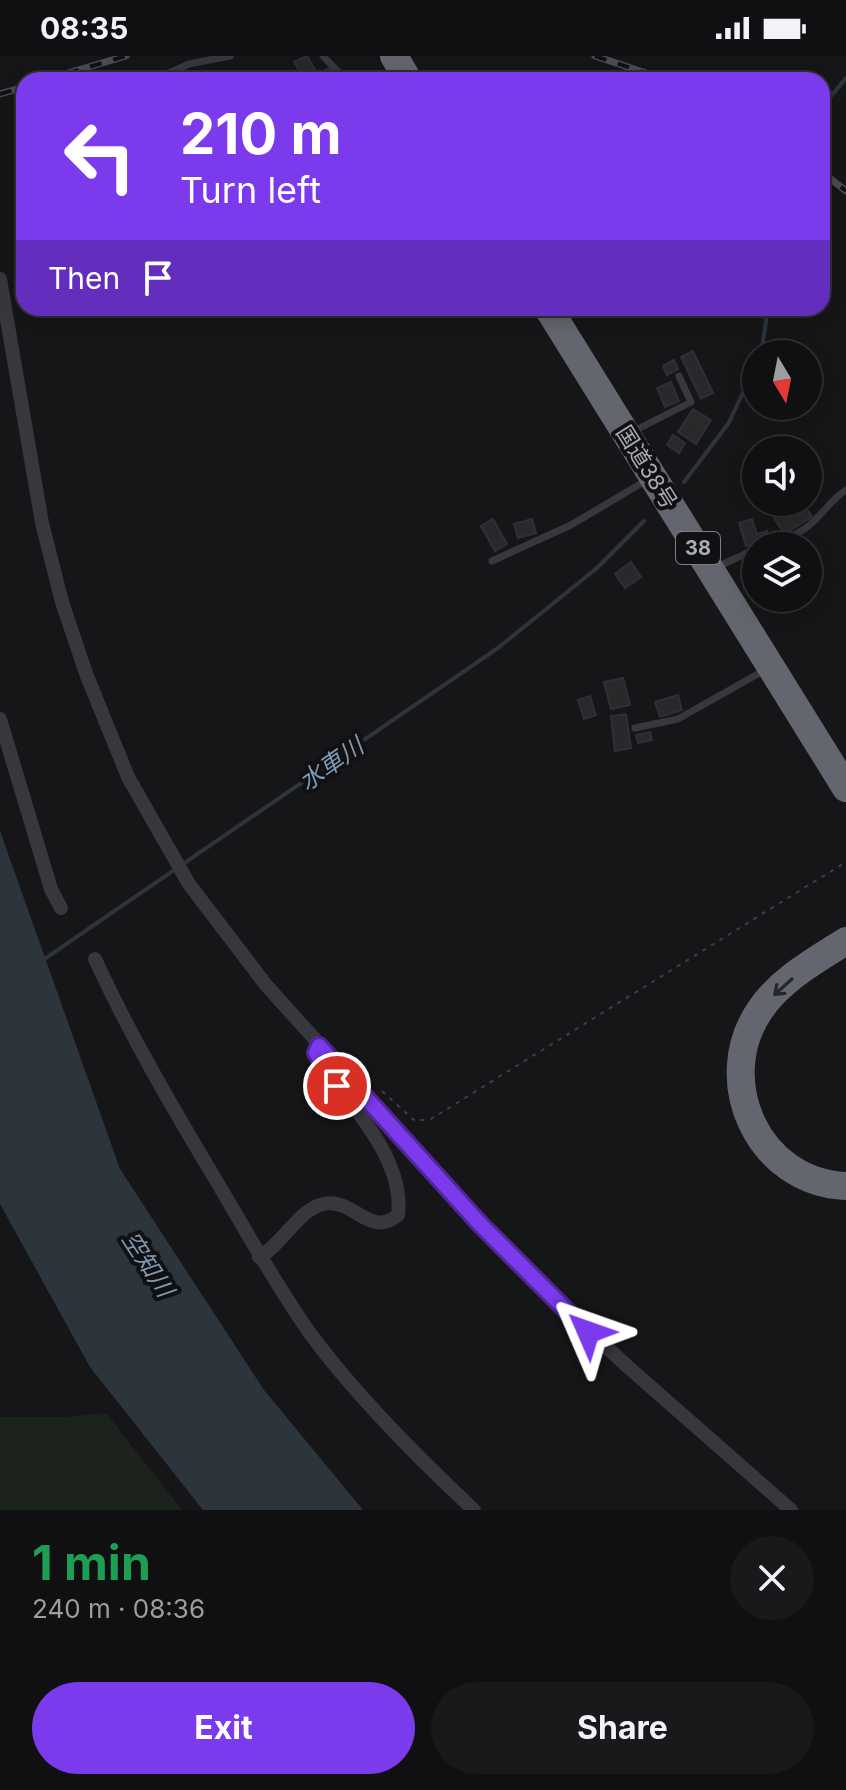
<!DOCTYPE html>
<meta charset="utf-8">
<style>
:root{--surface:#101012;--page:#19191b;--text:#f1f3f6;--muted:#9c9d9f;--line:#303032;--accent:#7c3aed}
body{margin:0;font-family:Inter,"Noto Sans JP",sans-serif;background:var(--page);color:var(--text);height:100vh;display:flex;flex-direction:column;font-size:30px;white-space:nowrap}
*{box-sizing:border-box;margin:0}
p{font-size:26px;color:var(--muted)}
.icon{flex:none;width:44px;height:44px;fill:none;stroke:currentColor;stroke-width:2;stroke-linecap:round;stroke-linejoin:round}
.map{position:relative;height:1454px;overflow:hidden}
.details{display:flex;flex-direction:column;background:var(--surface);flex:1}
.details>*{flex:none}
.top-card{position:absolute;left:16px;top:16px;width:814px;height:244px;border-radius:24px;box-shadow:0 4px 20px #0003,0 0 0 2px var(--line);background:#7c3aed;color:#fff;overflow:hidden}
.needle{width:52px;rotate:170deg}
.buttons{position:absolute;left:742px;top:284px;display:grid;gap:16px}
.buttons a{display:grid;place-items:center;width:80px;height:80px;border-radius:50%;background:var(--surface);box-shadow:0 4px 20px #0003,0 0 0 2px var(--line);font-size:40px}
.pin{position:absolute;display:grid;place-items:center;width:68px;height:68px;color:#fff;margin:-34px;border:4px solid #fff;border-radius:50%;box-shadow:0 2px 8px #0007}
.me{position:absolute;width:88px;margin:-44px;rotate:313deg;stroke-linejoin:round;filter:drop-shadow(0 0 6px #0008)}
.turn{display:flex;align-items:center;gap:28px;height:168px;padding:0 32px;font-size:36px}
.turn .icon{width:104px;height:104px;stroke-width:2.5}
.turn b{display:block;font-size:56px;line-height:68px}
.then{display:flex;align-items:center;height:76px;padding:0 32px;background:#0003;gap:16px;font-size:30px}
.round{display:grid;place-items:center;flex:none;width:84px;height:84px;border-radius:42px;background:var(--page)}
.head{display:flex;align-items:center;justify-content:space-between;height:136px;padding:0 32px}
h1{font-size:48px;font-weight:700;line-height:60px;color:#1e9e55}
.button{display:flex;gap:16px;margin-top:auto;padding:16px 32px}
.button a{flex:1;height:92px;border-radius:48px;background:var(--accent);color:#fff;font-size:32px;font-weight:700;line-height:92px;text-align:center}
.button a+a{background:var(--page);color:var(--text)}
.status{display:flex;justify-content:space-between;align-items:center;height:56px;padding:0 40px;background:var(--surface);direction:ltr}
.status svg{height:22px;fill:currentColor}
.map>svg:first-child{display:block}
</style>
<div class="status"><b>08:35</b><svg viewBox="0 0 49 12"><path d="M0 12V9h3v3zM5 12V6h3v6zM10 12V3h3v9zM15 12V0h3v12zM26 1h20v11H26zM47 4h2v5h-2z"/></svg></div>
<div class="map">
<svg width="846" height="1454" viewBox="0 0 846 1454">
<rect width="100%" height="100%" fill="#161618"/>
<polygon fill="#1c231d" points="106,1357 182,1454 0,1454 0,1361 67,1361"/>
<polygon fill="#2c353c" points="0,775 120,1113 264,1334 363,1454 203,1454 90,1311 0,1148"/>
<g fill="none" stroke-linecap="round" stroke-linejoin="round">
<g stroke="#2c353c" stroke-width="4">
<polyline points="822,51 846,22"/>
<polyline points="761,298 768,252"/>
<polyline points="684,426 728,368 756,310"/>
<polyline points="43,904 498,592 597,512 644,465"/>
</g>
</g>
<g fill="#29292c" stroke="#303034" stroke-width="2">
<polygon points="307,0 315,14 303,21 294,6"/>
<polygon points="332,10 341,24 308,24"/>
<polygon points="693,295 713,337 701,343 681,301"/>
<polygon points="674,304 678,313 667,319 663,310"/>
<polygon points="671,326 679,345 665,351 657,332"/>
<polygon points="693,353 711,364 696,388 678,376"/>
<polygon points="673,379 685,387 679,397 667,389"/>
<polygon points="798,446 803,446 812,461 784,478 773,460"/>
<polygon points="493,463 507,488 495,495 481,470"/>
<polygon points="532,463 536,477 518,482 514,468"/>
<polygon points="752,463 757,478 767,475 769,483 746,490 739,467"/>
<polygon points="631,506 641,521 625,532 615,518"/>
<polygon points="623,622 630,649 611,653 604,626"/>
<polygon points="678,639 682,654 660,661 655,646"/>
<polygon points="590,640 596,659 584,663 578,644"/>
<polygon points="626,658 631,692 615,695 611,660"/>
<polygon points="650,676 652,684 638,687 636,679"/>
</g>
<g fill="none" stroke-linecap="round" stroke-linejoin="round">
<polyline stroke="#3d3f44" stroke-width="2" stroke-dasharray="4 6" stroke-linecap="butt" points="382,1035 415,1065 431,1063 846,806"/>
<g stroke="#37383d" stroke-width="7">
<polyline points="323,0 346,24"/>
<polyline points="153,24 189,8 230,0"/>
<polyline points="632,376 691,346 679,320"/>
<path d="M766 490C782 485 801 478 813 466 826 454 831 444 846 434"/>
<polyline points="492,505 571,469 647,424"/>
<polyline points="717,511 756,493"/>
<polyline points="635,672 678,663 765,614"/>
</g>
<g stroke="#37383d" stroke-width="14">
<polyline points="0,223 42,467 62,546 87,620 128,721 189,828 266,929 523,1214 627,1310 791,1454"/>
<polyline points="0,663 51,833 61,852"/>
<path d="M95 903C130 979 171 1049 214 1121 245 1173 274 1226 309 1276 356 1340 416 1400 474 1454"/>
<path d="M259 1201C283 1188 298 1154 323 1148 353 1141 370 1183 398 1159 405 1103 351 1049 320 1007L316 997 319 990"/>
</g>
<g stroke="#63666e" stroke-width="28">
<polyline points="394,0 408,24"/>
<polyline points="548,252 846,732"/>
<path d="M846 885C816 904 780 924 760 954 712 1024 758 1127 846 1130"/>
</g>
<g stroke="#4a4c52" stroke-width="7">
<g id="rail">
<polyline points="595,0 667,24"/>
<polyline points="44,24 126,0"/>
<polyline points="0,38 24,31"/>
<polyline points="822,116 846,135"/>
</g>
</g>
<use href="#rail" stroke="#111113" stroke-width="4" stroke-dasharray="12" stroke-linecap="butt"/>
</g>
<defs><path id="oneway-shaft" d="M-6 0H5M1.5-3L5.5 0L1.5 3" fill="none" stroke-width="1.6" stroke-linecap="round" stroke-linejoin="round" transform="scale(2)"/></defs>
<use stroke="#26262a" href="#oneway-shaft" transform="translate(783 931) rotate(138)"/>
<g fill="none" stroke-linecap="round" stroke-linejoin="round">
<g stroke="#51269a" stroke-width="20">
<polyline id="route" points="337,1030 316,997 319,990 480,1168 588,1276"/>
</g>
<use href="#route" stroke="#7c3aed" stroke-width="14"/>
</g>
<g text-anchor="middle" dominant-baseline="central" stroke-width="8" stroke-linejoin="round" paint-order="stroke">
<rect fill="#111113" stroke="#7b7e86" stroke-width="2" x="676" y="476" width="44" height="32" rx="6"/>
<g font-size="20" font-weight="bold" fill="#a8adb8">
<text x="698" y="492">38</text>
</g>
<g font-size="22" fill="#a8adb8" stroke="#111113">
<text transform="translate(647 411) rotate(58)">国道38号</text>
</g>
<g font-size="24" font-style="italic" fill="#7f9bb3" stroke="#111113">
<text transform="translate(331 708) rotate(-35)">水車川</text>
<text transform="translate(148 1208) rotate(57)">空知川</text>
</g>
</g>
</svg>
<div class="buttons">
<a><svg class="needle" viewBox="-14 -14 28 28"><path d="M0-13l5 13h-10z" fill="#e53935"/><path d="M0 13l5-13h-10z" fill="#9c9d9f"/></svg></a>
<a><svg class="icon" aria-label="sound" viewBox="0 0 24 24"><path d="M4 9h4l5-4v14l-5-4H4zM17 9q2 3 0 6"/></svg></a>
<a><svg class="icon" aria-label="layers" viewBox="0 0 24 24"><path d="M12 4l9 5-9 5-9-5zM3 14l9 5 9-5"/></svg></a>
</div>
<div class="pin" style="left:337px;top:1030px;background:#d93025"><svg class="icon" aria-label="arrive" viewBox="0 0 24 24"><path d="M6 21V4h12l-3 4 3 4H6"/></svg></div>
<svg class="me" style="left:588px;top:1276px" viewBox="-20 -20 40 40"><path d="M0-17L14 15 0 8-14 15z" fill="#7c3aed" stroke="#fff" stroke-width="4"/></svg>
<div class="top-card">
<div class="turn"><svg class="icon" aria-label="left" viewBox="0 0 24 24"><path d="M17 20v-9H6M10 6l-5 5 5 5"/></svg><div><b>210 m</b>Turn left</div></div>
<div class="then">Then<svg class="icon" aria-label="arrive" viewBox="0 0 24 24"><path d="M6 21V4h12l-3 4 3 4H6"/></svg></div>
</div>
</div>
<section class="details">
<div class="head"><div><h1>1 min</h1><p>240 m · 08:36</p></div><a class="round"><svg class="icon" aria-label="close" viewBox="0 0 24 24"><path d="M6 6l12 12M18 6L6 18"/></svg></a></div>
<div class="button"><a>Exit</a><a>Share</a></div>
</section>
